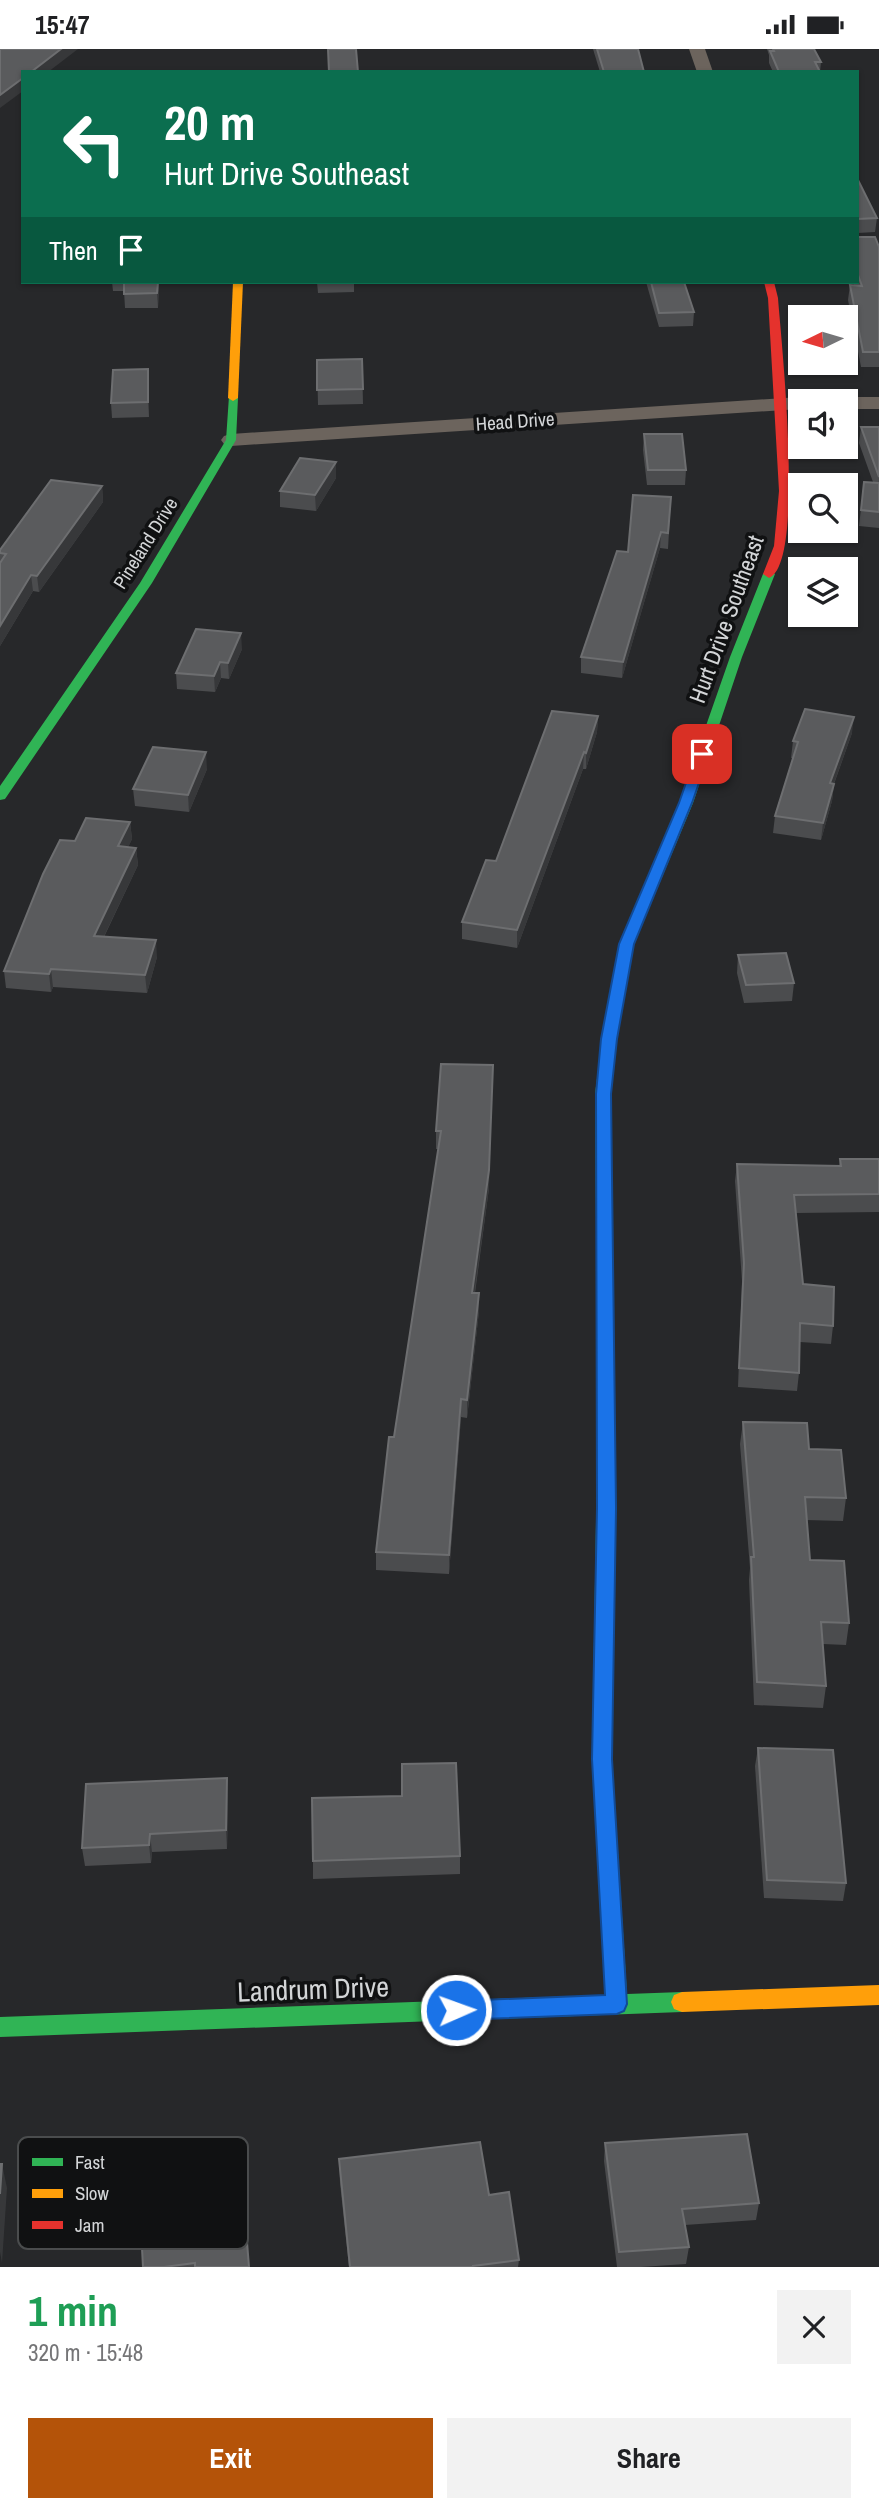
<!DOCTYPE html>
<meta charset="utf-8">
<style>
:root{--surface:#fff;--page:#f2f2f2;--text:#202124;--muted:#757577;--accent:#b45309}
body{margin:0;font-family:"Archivo Narrow",sans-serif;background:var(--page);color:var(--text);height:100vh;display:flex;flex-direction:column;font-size:26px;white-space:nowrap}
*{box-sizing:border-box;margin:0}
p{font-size:23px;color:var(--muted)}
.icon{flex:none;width:38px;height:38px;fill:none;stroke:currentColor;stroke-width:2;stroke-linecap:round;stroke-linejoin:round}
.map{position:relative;height:2218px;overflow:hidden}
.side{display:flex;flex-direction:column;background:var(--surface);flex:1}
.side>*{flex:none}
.banner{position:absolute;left:21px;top:21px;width:838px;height:214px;border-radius:0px;box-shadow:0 2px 5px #0004;background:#0b6e4f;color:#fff;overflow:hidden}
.needle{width:46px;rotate:265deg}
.tools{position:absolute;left:788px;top:256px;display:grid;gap:14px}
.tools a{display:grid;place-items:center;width:70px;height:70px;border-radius:0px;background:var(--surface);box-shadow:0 2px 5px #0004;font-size:35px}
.pin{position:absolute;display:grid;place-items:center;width:60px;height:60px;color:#fff;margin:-30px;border-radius:14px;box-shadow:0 4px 10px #0006}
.me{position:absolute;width:77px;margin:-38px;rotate:88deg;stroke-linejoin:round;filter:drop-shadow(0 0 5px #0008)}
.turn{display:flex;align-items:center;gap:24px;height:147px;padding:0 28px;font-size:32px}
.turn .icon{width:91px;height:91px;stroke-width:2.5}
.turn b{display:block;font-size:49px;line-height:60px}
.then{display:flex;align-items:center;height:66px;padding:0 28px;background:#0003;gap:14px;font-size:26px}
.round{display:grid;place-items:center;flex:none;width:74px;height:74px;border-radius:0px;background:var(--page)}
.head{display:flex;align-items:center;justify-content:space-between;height:119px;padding:0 28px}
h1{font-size:42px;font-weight:700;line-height:52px;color:#1e9e55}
.cta{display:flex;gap:14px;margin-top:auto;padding:14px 28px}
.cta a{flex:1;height:80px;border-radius:0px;background:var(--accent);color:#fff;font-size:28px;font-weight:700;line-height:80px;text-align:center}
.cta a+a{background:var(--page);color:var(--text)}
.status{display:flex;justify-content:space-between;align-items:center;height:49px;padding:0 35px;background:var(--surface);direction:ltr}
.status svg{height:19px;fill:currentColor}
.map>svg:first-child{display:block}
</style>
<div class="status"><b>15:47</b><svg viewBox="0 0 49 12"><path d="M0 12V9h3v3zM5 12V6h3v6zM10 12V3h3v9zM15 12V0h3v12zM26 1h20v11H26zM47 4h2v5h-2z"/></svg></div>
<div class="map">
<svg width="879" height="2218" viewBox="0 0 879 2218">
<rect width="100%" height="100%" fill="#27282a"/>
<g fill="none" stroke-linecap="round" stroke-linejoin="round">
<g fill="#6c645d" fill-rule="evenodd">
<polygon points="689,0 705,0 713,23 697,23"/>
<polygon points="800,348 809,352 800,352 800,360 231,397 224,395 221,391 224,387 231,385"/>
<polygon points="845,348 879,348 879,360 845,360 845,352 836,352"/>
</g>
<g fill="#30b455" fill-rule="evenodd">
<polygon points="229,347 238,349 236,391 152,534 5,750 0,751 0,737 140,534 226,391"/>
<polygon points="769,521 775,525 742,608 693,754 634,895 616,990 611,1045 612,1172 604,1177 596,1172 595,1045 602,990 620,895 679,754 730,608 763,525"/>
<polygon points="606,1407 612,1409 615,1414 612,1710 627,1945 682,1943 690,1946 693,1953 690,1960 682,1963 0,1988 0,1968 606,1946 592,1710 597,1414 600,1409"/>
</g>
<g fill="#ff9f0a" fill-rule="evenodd">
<polygon points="233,233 243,233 238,349 233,352 228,349"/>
<polygon points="879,1936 879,1956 682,1963 674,1960 671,1953 674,1946 682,1943"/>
</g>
<g fill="#e5322d" fill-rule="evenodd">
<path d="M764 233H774L778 249C781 290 806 514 769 529L763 525 774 497 779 442 768 249Z"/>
<polygon points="604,1167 612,1172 615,1414 612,1419 600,1419 597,1414 596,1172"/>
</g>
</g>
<g fill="#4b4c4e">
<polygon points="593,0 638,0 644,23 600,23"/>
<polygon points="767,0 814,0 821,13 820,23 773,23 769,14 769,6"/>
<polygon points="858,131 877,169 875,183 858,184"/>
<polygon points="858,188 879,198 879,318 861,318 848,251 850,236 854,237 853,233 858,233"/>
<polygon points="112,233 159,233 158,259 125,259 124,242 113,242"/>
<polygon points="317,233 354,233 354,243 318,244"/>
<polygon points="646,233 684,233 694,263 693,277 659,278"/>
<polygon points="362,310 363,355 318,356 317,311"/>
<polygon points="149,335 149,368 112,369 111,354"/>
<polygon points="861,378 879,378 879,479 859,477 864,433 873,433 859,394"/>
<polygon points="644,385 686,421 685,436 647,436 643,401"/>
<polygon points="336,413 336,429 316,462 280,458 280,442"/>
<polygon points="102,437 103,453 39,543 33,542 0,597 0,501"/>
<polygon points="671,448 668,500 660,499 622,629 581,624 581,608 628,503"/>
<polygon points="242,600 229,630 221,629 215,643 177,640 176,624"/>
<polygon points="598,667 597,683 586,720 583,720 517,899 462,890 462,873 496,812"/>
<polygon points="852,684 834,735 832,752 821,791 773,784 775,767 793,709 791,709 793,692"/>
<polygon points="207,720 189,763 135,757 133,740"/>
<polygon points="130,773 132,790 128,798 136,799 138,816 104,888 157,908 147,944 53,938 51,943 6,939 4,922 75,792"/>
<polygon points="738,906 794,934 792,952 744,954 737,924"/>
<polygon points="441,1015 489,1139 475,1244 479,1244 479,1262 467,1369 461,1368 449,1525 376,1521 376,1503 438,1100 436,1100 436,1082"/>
<polygon points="840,1110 879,1110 879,1163 796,1164 803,1235 833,1277 831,1295 800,1293 799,1324 797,1342 738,1338 742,1232 735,1132 737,1115 839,1117"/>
<polygon points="743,1373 809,1400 846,1449 843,1472 806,1471 810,1511 849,1574 846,1596 823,1595 826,1637 823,1659 754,1656 749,1531 750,1519 740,1395"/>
<polygon points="758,1699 846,1834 843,1852 764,1849 755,1717"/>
<polygon points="228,1747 227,1800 152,1803 151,1814 85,1817 82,1799"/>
<polygon points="402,1747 460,1807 460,1825 313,1830 313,1812"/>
<polygon points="605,2094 759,2154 756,2171 685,2176 689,2198 686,2215 641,2218 617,2218 604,2112"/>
<polygon points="339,2110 519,2211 518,2218 349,2218 340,2134"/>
<polygon points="139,2143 249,2218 143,2218"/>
</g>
<g fill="#37383a">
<polygon points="61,0 78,0 48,23 31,23"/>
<polygon points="23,29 23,42 0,59 0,46"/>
<polygon points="158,233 159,233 158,259 157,244"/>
<polygon points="148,320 149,335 149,368 148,353"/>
<polygon points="336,413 336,429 316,462 315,446"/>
<polygon points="102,437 103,453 39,543 37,527"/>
<polygon points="661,483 660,499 622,629 623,613"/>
<polygon points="31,526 33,542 0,597 0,577"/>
<polygon points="241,584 242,600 229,630 228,614"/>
<polygon points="220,613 221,629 215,643 214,627"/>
<polygon points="598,667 597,683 586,720 586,704"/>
<polygon points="854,668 852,684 828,751 830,734"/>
<polygon points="206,703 207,720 189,763 188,746"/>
<polygon points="584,703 583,720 517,899 517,881"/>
<polygon points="834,735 832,752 821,791 823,774"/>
<polygon points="130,773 132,790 120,815 118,797"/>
<polygon points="136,799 138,816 96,904 94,887"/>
<polygon points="156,891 157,908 147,944 145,926"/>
<polygon points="51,920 53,938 51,943 49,925"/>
<polygon points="493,1016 489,1139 472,1262 472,1244"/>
<polygon points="479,1244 479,1262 467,1369 467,1351"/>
<polygon points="461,1350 461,1368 449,1525 449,1506"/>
<polygon points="227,1729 228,1747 227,1800 226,1781"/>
<polygon points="150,1785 152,1803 151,1814 149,1796"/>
<polygon points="2,2115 7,2139 2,2214 0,2203 0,2145"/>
</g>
<g fill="#5a5b5d" stroke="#6d6e70" stroke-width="2">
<polygon points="0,0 61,0 31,23 23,23 23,29 0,46"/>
<polygon points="328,0 356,0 358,23 329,23"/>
<polygon points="597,0 638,0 644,23 604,23"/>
<polygon points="773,0 814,0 821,13 815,13 820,23 779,23 770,2 774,2"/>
<polygon points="858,131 877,169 858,170"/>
<polygon points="858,188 875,188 879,198 879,303 863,303 850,236 862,237 858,226"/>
<polygon points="124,233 158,233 157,244 124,245"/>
<polygon points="651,233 684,233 694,263 659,264"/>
<polygon points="362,310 363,340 317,341 317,311"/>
<polygon points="148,320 148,353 111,354 113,321"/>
<polygon points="861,378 879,378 879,428"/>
<polygon points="644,385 682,385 686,421 648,421"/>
<polygon points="300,409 336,413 315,446 280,442"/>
<polygon points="51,431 102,437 37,527 31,526 0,577 0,514 6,505 0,504 0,501"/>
<polygon points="864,433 879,434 879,463 861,461"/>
<polygon points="633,446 671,448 668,484 661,483 623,613 581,608 617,502 628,503"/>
<polygon points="196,580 241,584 228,614 220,613 214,627 176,624"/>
<polygon points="805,660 854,668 830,734 834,735 823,774 775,767 798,693 793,692"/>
<polygon points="552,662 598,667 586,704 584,703 517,881 462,873 486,811 496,812"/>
<polygon points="153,698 206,703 188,746 133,740"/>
<polygon points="86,769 130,773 118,797 136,799 94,887 156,891 145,926 51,920 49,925 4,922 43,825 60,791 75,792"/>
<polygon points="786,904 794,934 746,936 738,906"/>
<polygon points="441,1015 493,1016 489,1121 472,1244 479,1244 467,1351 461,1350 449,1506 376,1503 389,1388 394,1388 441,1082 436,1082"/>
<polygon points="840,1110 879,1110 879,1145 794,1146 803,1235 834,1238 833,1277 800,1274 799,1324 739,1319 744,1214 737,1115 841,1117"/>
<polygon points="743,1373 807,1374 809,1400 841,1401 846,1449 805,1448 810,1511 844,1512 849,1574 821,1573 826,1637 757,1633 751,1508 754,1508"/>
<polygon points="758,1699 833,1701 846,1834 767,1831"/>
<polygon points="456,1714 460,1807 313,1812 312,1749 402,1747 402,1715"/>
<polygon points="227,1729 226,1781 150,1785 149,1796 82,1799 86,1735"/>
<polygon points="747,2085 759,2154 682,2160 689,2198 619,2203 605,2094"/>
<polygon points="480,2093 489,2146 509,2143 519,2211 473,2217 473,2218 350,2218 339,2110"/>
<polygon points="0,2115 2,2115 0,2145"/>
<polygon points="242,2130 249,2218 195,2218 195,2214 164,2218 143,2218 139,2143"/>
</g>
<polygon fill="#1a73e8" stroke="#114b97" stroke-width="2" points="702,701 709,705 692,754 634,895 617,990 611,1045 616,1459 612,1710 627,1955 624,1962 617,1965 456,1971 448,1968 445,1961 448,1954 456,1952 605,1946 592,1710 597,1459 596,1045 601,990 619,895 679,754 696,705"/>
<g text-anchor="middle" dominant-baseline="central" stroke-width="7" stroke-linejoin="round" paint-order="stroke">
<g font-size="19" fill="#d3d5d7" stroke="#101112">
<text transform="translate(515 372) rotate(-4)">Head Drive</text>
<text transform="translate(145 494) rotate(-58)">Pineland Drive</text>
</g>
<g font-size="23" fill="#d3d5d7" stroke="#101112">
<text transform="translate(726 570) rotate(-70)">Hurt Drive Southeast</text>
</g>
<g font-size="28" fill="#d3d5d7" stroke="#101112">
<text transform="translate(313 1940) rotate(-2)">Landrum Drive</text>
</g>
</g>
<rect x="18" y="2088" width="230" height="112" rx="10" fill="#101112" stroke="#4a4c4d" stroke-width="2"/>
<rect x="32" y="2109" width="31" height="8" fill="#30b455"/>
<rect x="32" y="2140" width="31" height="9" fill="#ff9f0a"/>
<rect x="32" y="2172" width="31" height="8" fill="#e5322d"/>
<g font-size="19" fill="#d3d5d7">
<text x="75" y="2120">Fast</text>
<text x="75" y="2151">Slow</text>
<text x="75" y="2183">Jam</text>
</g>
</svg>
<div class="tools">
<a><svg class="needle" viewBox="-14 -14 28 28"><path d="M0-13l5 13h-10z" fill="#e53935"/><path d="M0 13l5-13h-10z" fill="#757577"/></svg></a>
<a><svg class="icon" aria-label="sound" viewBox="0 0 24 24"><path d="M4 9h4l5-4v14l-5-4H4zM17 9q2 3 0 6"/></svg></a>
<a><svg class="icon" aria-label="search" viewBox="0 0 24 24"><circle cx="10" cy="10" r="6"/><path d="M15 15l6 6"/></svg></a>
<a><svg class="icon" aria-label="layers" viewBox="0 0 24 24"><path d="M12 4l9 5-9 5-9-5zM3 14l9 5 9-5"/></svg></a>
</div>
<div class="pin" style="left:702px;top:705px;background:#d93025"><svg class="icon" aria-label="arrive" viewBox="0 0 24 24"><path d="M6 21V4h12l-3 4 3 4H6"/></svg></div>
<svg class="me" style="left:456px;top:1961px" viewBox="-20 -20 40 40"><circle r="17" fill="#1a73e8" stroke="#fff" stroke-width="3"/><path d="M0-11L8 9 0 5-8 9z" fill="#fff"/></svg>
<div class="banner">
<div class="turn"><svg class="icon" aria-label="left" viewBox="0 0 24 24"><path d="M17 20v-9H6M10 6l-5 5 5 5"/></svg><div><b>20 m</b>Hurt Drive Southeast</div></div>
<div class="then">Then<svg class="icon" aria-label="arrive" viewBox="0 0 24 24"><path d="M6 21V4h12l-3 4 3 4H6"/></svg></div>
</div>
</div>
<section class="side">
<div class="head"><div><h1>1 min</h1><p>320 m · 15:48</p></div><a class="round"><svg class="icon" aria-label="close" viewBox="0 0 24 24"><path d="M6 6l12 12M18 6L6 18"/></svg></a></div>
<div class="cta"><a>Exit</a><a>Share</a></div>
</section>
